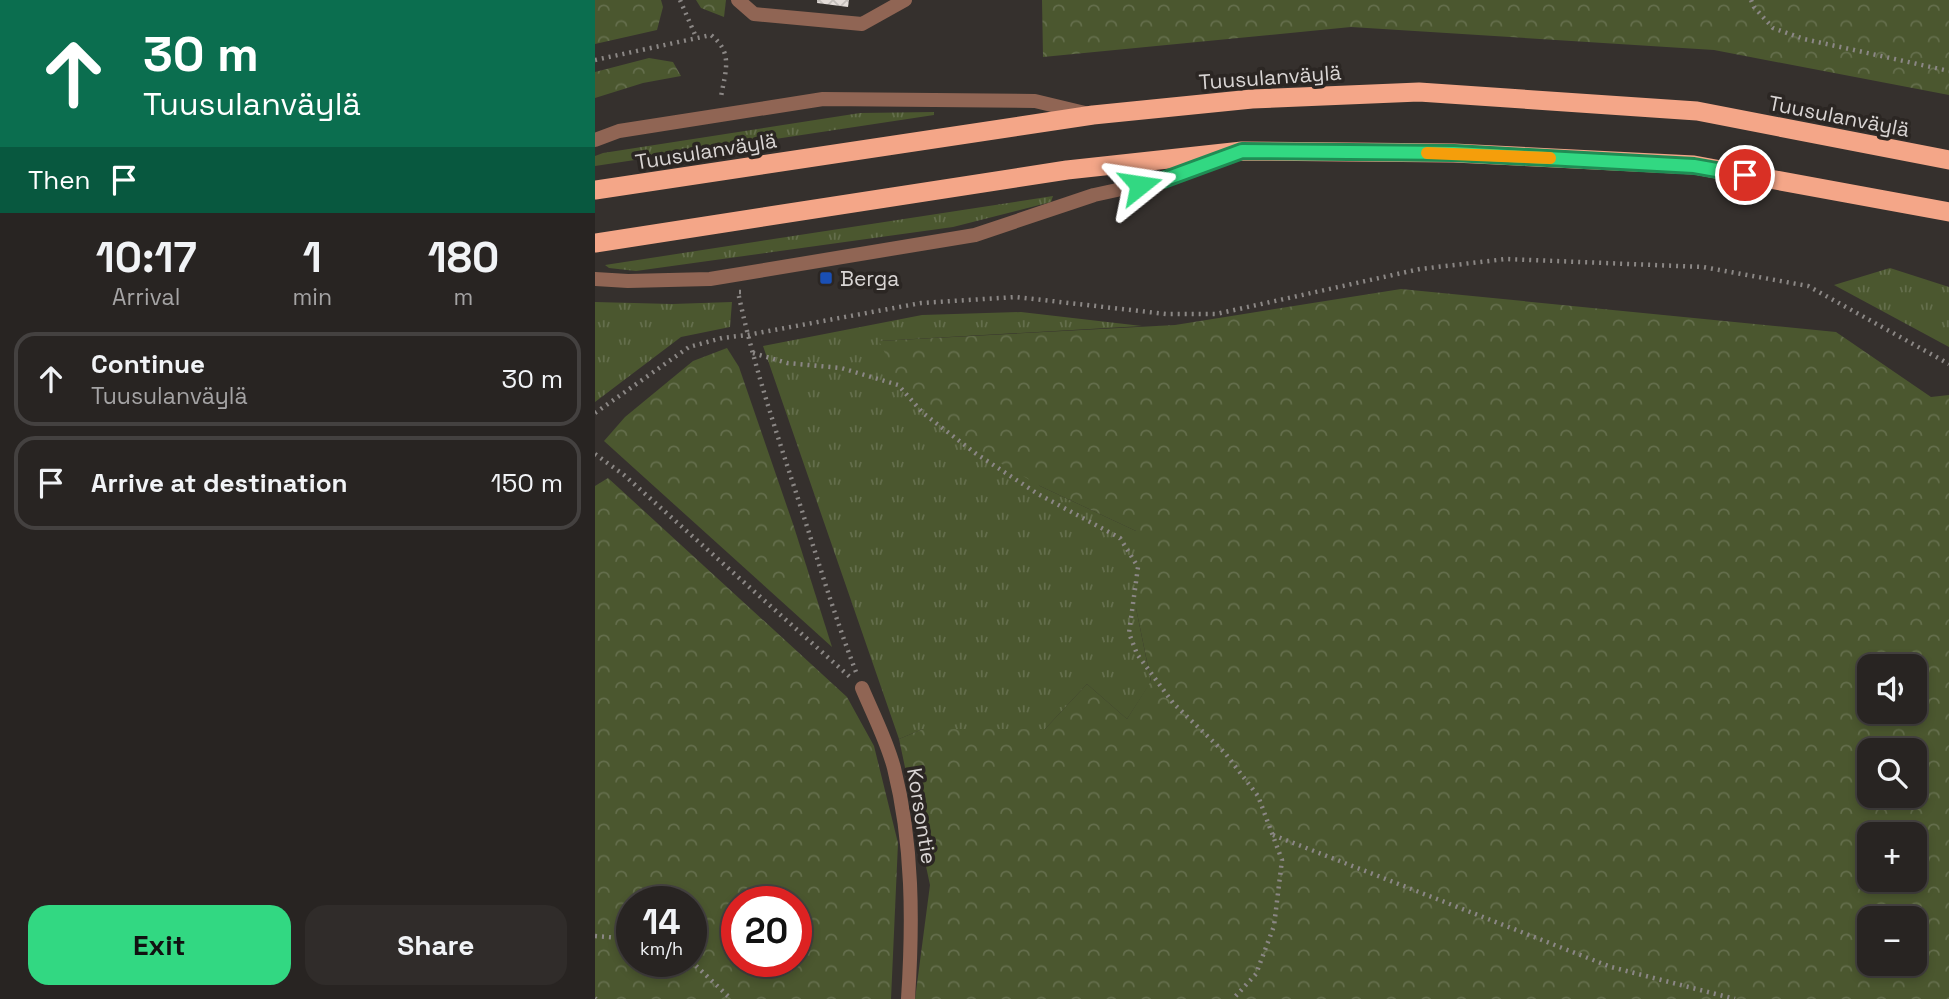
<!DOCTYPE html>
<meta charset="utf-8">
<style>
:root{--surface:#282422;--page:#302c2a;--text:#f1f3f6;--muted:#a5a4a5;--line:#444140;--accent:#32d882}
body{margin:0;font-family:"Space Grotesk",sans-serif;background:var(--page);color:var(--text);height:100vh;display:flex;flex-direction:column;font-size:26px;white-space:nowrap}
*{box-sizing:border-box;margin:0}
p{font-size:23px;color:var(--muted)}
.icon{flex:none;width:38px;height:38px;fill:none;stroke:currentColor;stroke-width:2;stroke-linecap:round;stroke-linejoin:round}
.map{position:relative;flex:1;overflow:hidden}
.drawer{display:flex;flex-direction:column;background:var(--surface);width:595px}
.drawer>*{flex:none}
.top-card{background:#0b6e4f;color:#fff;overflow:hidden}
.controls{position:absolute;left:1262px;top:654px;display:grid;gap:14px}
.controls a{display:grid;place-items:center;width:70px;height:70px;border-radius:14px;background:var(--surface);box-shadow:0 4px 10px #0003,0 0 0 2px var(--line);font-size:35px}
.speed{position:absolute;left:21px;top:886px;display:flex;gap:14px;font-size:35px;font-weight:700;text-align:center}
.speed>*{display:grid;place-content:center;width:91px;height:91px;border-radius:50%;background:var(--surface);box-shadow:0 4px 10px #0003,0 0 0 2px var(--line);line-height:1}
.speed small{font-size:18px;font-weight:400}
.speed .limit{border:10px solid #d22;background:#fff;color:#111}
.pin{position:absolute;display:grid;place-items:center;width:60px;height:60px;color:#fff;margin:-30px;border:4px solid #fff;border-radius:50%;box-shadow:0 2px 7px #0007}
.me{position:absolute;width:77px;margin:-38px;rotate:75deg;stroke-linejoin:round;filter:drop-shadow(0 0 5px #0008)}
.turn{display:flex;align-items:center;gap:24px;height:147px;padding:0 28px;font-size:32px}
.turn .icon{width:91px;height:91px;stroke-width:2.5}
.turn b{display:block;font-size:49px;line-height:60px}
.then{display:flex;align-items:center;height:66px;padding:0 28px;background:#0003;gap:14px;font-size:26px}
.eta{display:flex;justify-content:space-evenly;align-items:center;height:119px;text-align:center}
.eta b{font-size:42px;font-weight:800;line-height:49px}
.button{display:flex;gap:14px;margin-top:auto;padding:14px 28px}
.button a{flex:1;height:80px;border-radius:21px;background:var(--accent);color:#111;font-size:28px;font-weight:800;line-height:80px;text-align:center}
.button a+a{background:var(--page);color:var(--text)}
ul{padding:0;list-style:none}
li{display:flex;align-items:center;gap:21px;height:94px;margin:0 14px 10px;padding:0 14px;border:4px solid var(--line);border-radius:21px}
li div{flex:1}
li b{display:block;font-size:26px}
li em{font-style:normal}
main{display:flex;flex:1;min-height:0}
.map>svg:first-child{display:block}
</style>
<main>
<section class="drawer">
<div class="top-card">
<div class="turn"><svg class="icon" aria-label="ahead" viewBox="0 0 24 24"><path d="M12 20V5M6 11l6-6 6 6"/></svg><div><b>30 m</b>Tuusulanväylä</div></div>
<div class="then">Then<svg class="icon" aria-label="arrive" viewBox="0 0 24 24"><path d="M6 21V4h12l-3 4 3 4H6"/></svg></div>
</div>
<div class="eta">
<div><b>10:17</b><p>Arrival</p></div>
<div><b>1</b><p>min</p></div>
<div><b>180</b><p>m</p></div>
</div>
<ul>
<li><svg class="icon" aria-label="ahead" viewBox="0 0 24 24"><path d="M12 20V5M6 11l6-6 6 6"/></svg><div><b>Continue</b><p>Tuusulanväylä</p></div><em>30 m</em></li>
<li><svg class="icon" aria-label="arrive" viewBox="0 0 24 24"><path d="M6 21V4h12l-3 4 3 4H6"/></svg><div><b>Arrive at destination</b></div><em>150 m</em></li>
</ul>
<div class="button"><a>Exit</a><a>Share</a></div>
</section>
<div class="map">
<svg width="1354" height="999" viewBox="0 0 1354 999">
<defs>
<pattern id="grass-tufts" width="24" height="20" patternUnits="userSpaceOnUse" patternTransform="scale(1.75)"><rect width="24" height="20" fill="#4b572f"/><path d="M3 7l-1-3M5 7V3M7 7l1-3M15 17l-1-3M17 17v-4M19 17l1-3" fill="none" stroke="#646e4c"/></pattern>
<pattern id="forest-crowns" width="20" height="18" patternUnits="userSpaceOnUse" patternTransform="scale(1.75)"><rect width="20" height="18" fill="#4b572f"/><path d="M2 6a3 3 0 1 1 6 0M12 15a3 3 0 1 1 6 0" fill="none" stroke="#646e4c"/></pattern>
<pattern id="building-cross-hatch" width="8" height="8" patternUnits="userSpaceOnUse" patternTransform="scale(1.75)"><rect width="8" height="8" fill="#e4ddd9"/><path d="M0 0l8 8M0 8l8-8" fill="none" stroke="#c3beba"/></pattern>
</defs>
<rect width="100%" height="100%" fill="#35302d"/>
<g fill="url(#grass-tufts)">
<polygon points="339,112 339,115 0,166 0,156 8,153 265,113"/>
<polygon points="458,196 456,202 358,227 41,271 14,268 10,265"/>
<polygon points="1295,268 1354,287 1354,347 1239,285"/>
<polygon points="0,302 77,304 137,302 135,327 86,337 0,402"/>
<polygon points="426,312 547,326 284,341 445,486 541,531 541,608 556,682 532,719 492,684 450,729 328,729 304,739 168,346 327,315"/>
</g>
<g fill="url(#forest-crowns)" fill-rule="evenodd">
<polygon points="0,0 66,0 68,7 62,30 0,44"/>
<polygon points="101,0 131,0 129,17 106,8"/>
<polygon points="447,0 1354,0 1354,95 1119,50 756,27 448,57"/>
<polygon points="54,58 78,62 86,76 48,83 0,98 0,72"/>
<path d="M806 289 1241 332 1336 397 1354 395V999H320L335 885 304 739 328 729H450L492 684 532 719 556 681 541 608V531L445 486 362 438 307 388 284 341 580 325ZM1274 667H1320V712H1274ZM1274 751H1320V796H1274ZM1274 835H1320V880H1274ZM1274 919H1320V964H1274Z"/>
<polygon points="132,348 144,367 199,527 237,647 9,441 30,417 98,361"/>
<path d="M13 478 252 697 279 746 303 843 296 999H0V486ZM96 901V961H37V901ZM201 901V961H142V901Z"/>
</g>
<polygon fill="url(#building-cross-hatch)" points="222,0 254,0 253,7 222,3"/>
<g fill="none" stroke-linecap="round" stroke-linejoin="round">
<g stroke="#8b8785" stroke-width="4.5" stroke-dasharray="2 5" stroke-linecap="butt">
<polyline points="85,0 101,37"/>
<polyline points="1156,0 1159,7 1178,28 1209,39 1354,71"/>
<path d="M0 60 116 35C139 53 130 72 126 97"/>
<path d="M146 292H143C159 368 184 440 208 514 225 567 241 620 261 672"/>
<polyline points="158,353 192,363 246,368 303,385 328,413 380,453 443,494 525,538 543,567 534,633 542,654 578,703 630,753 663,796 687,860 679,926 661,974 638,999"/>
<polyline points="0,413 94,347 127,338 152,335 326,303 421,297 571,314 621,314 825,269 911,259 1108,267 1213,286 1354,364"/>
<polyline points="0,454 29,475 256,678"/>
<polyline points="678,835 1016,967 1140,999"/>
<polyline points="0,936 37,939"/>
<polyline points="96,961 136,999"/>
<polyline points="0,998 1,999"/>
</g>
<g stroke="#906554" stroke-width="14">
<polyline points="143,0 159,14 267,24 310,0"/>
<polyline points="0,140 24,131 228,99 440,101 490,113"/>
<polyline points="0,279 33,281 115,279 380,235 499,195 568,180 627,158"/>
</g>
<path stroke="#906554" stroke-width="14" d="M267 688C278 714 292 741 299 768 318 844 318 922 313 999"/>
<g stroke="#f4a688" stroke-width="19">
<polyline points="0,190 498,115 657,99 824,92 1102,111 1354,160"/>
<polyline points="0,243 472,170 647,151 859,153 1099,165 1354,212"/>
</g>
</g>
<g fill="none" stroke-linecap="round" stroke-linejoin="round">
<g stroke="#208c54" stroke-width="18">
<polyline id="route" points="545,185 568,180 647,151 859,153 1099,166 1150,175"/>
</g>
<use href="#route" stroke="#32d882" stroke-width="12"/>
<polyline stroke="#f59e0b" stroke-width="12" points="832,153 955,158"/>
</g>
<rect fill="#1a4fb4" stroke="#2b2623" stroke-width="2.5" x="224" y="271" width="14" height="14" rx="3.5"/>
<g text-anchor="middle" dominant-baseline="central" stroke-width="7" stroke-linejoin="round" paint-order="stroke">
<g font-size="21" fill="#d9d5d4" stroke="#2b2623">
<text transform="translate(675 77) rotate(-4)">Tuusulanväylä</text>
<text transform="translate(1244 116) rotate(11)">Tuusulanväylä</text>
<text transform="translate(111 151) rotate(-9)">Tuusulanväylä</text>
<text transform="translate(327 816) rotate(81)">Korsontie</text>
</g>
<g font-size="21" fill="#d9d5d4" stroke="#2b2623" text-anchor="start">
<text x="245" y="278">Berga</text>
</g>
</g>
</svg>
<div class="controls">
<a><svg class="icon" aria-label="sound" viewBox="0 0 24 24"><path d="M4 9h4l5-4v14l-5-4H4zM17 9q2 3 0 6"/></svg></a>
<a><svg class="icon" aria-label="search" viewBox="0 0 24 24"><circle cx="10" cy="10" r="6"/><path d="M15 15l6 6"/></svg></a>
<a>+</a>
<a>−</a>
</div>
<div class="speed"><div>14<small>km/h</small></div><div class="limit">20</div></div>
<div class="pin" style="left:1150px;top:175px;background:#d93025"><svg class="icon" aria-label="arrive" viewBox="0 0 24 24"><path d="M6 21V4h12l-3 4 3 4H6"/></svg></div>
<svg class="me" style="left:545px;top:185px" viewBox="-20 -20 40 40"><path d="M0-17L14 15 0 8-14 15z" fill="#32d882" stroke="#fff" stroke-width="4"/></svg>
</div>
</main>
